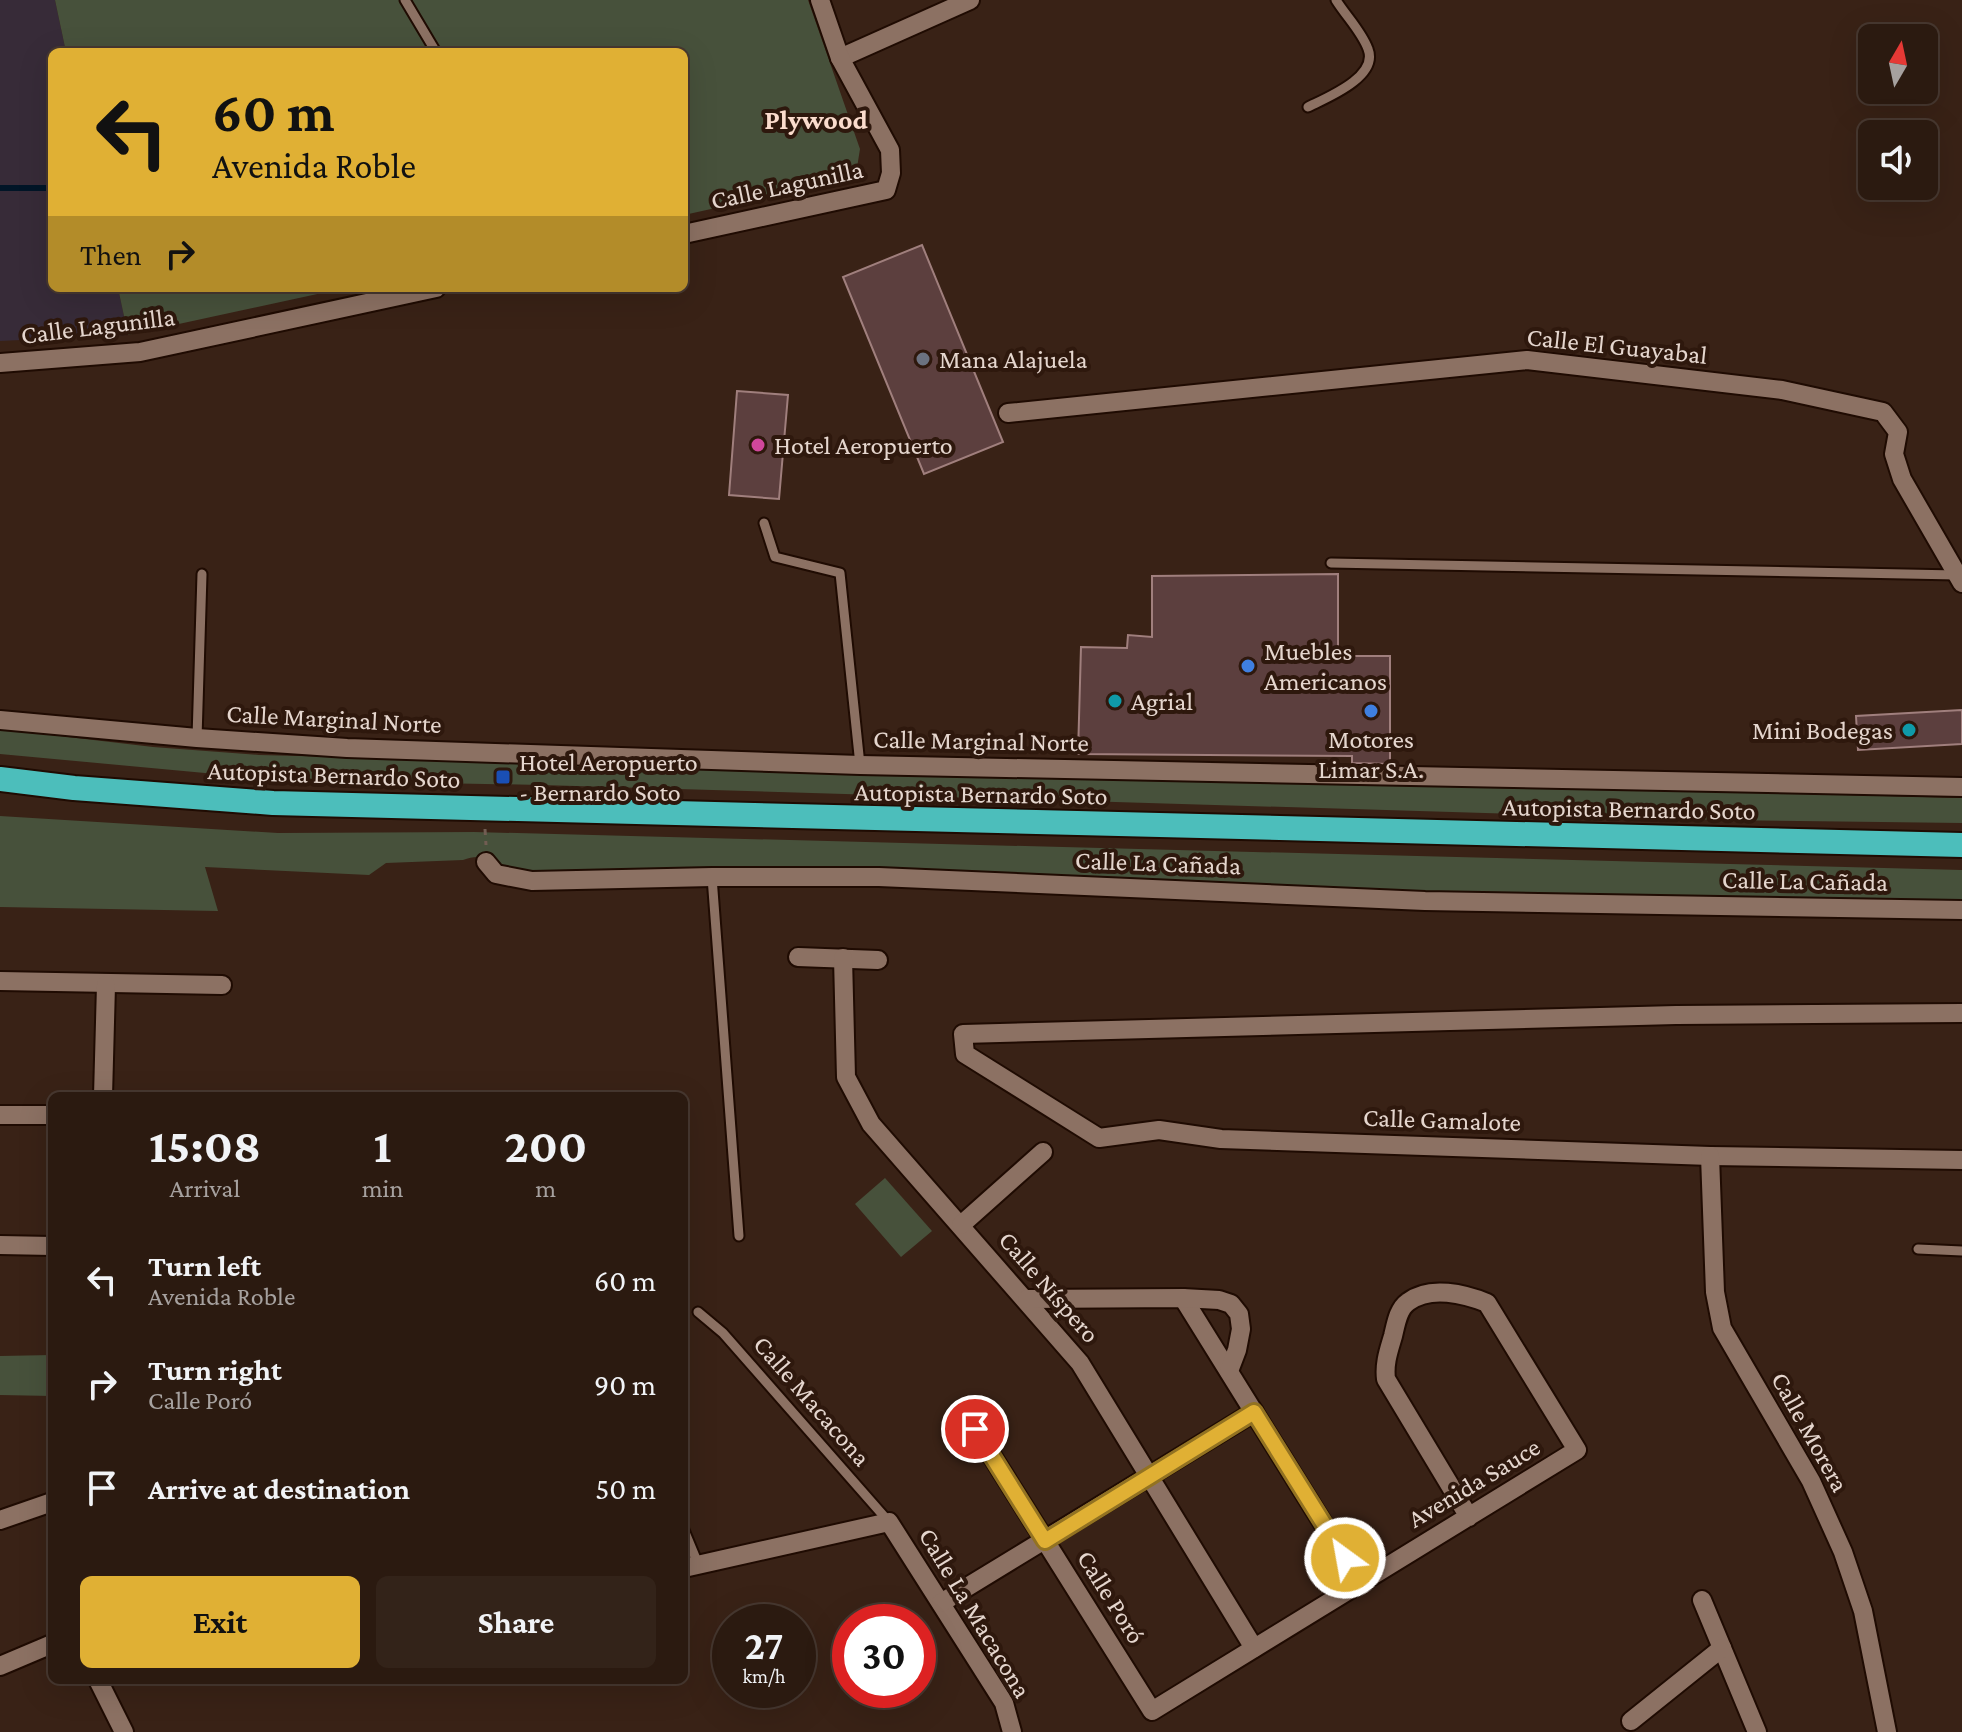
<!DOCTYPE html>
<meta charset="utf-8">
<style>
:root{--surface:#2b1a10;--page:#332319;--text:#f1f3f6;--muted:#a6a19f;--line:#473830;--accent:#e0b034}
body{margin:0;font-family:"Crimson Pro",serif;background:var(--page);color:var(--text);height:100vh;display:flex;flex-direction:column;font-size:30px;white-space:nowrap}
*{box-sizing:border-box;margin:0}
p{font-size:26px;color:var(--muted)}
.icon{flex:none;width:44px;height:44px;fill:none;stroke:currentColor;stroke-width:2;stroke-linecap:round;stroke-linejoin:round}
.map{position:relative;flex:1;overflow:hidden}
.side{position:absolute;left:48px;top:1092px;width:640px;height:592px;display:flex;flex-direction:column;background:var(--surface);border-radius:12px;box-shadow:0 8px 32px #0002,0 0 0 2px var(--line)}
.side>*{flex:none}
.banner{position:absolute;left:48px;top:48px;width:640px;height:244px;border-radius:12px;box-shadow:0 8px 32px #0002,0 0 0 2px var(--line);background:#e0b034;color:#111;overflow:hidden}
.needle{width:52px;rotate:9deg}
.buttons{position:absolute;left:1858px;top:24px;display:grid;gap:16px}
.buttons a{display:grid;place-items:center;width:80px;height:80px;border-radius:12px;background:var(--surface);box-shadow:0 8px 32px #0002,0 0 0 2px var(--line);font-size:40px}
.speed{position:absolute;left:712px;top:1604px;display:flex;gap:16px;font-size:40px;font-weight:700;text-align:center}
.speed>*{display:grid;place-content:center;width:104px;height:104px;border-radius:50%;background:var(--surface);box-shadow:0 8px 32px #0002,0 0 0 2px var(--line);line-height:1}
.speed small{font-size:20px;font-weight:400}
.speed .limit{border:12px solid #d22;background:#fff;color:#111}
.pin{position:absolute;display:grid;place-items:center;width:68px;height:68px;color:#fff;margin:-34px;border:4px solid #fff;border-radius:50%;box-shadow:0 2px 8px #0007}
.me{position:absolute;width:88px;margin:-44px;rotate:328deg;stroke-linejoin:round;filter:drop-shadow(0 0 6px #0008)}
.turn{display:flex;align-items:center;gap:28px;height:168px;padding:0 32px;font-size:36px}
.turn .icon{width:104px;height:104px;stroke-width:2.5}
.turn b{display:block;font-size:56px;line-height:68px}
.then{display:flex;align-items:center;height:76px;padding:0 32px;background:#0003;gap:16px;font-size:30px}
.eta{display:flex;justify-content:space-evenly;align-items:center;height:136px;text-align:center}
.eta b{font-size:48px;font-weight:700;line-height:56px}
.button{display:flex;gap:16px;margin-top:auto;padding:16px 32px}
.button a{flex:1;height:92px;border-radius:12px;background:var(--accent);color:#111;font-size:32px;font-weight:700;line-height:92px;text-align:center}
.button a+a{background:var(--page);color:var(--text)}
ul{padding:0;list-style:none}
li{display:flex;align-items:center;gap:24px;height:104px;padding:0 32px}
li div{flex:1}
li b{display:block;font-size:30px}
li em{font-style:normal}
.map>svg:first-child{display:block}
</style>
<div class="map">
<svg width="1962" height="1732" viewBox="0 0 1962 1732">
<rect width="100%" height="100%" fill="#392216"/>
<polygon fill="#372b38" points="0,0 55,0 66,52 52,52 52,288 118,288 128,335 0,341"/>
<g fill="#47513b">
<polygon points="55,0 808,0 860,149 856,174 842,180 684,215 684,52 66,52"/>
<polygon points="118,288 345,288 128,335"/>
<polygon points="0,729 153,747 259,755 1962,798 1962,823 1722,820 541,785 281,780 0,754"/>
<path d="M0 816 278 833 474 832 1962 870V902L1440 895 509 873C494 861 483 852 463 860L386 863 369 875 205 867 218 911 0 907Z"/>
<polygon points="885,1178 932,1231 901,1257 855,1204"/>
<polygon points="52,1355 52,1396 0,1395 0,1356"/>
</g>
<g fill="none" stroke-linecap="round" stroke-linejoin="round">
<polyline stroke="#011527" stroke-width="6" points="0,188 52,188"/>
</g>
<g fill="#5c3f3e" stroke="#a07f7d" stroke-width="2">
<polygon points="922,245 1003,442 924,474 843,277"/>
<polygon points="737,391 788,395 779,499 729,495"/>
<polygon points="1338,574 1338,656 1390,656 1390,764 1352,763 1352,756 1078,754 1081,647 1127,648 1128,635 1152,637 1152,576"/>
<polygon points="1962,710 1962,744 1858,750 1856,716"/>
</g>
<g fill="none" stroke-linecap="round" stroke-linejoin="round">
<g stroke="#1f0b02" stroke-width="13">
<g id="lane">
<polyline points="405,0 436,52"/>
<path d="M1308 107C1326 98 1379 77 1368 49 1362 32 1346 16 1336 0"/>
<polyline points="764,523 775,557 840,573 860,765"/>
<polyline points="1331,563 1957,575"/>
<polyline points="197,738 202,574"/>
<polyline points="712,877 739,1236"/>
<polyline points="1918,1249 1962,1251"/>
<polyline points="698,1312 723,1333 889,1522"/>
<polyline points="684,1530 699,1566"/>
</g>
</g>
<g stroke="#1f0b02" stroke-width="22">
<g id="street">
<polyline points="840,58 970,0"/>
<polyline points="684,234 886,190 891,173 890,150 840,58 820,0"/>
<polyline points="0,363 140,352 436,288"/>
<polyline points="1008,413 1527,360 1782,390 1883,412 1898,432 1894,454 1902,479 1962,583"/>
<polyline points="0,720 197,738 347,748 860,765 1962,787"/>
<polyline points="486,862 496,874 532,881 712,877 879,877 1425,901 1962,910"/>
<polyline points="798,957 878,960"/>
<polyline points="843,958 846,1077 871,1124 1080,1363 1254,1648"/>
<polyline points="0,981 222,985"/>
<polyline points="1962,1013 1676,1015 963,1034 965,1054 1099,1138 1159,1130 1221,1139 1710,1156 1962,1160"/>
<polyline points="103,1096 106,985"/>
<polyline points="0,1115 52,1115"/>
<polyline points="1710,1156 1715,1292 1722,1328 1811,1481 1843,1552 1863,1611 1887,1732"/>
<polyline points="961,1225 1043,1152"/>
<polyline points="0,1245 52,1246"/>
<polyline points="1183,1298 1360,1583"/>
<polyline points="1027,1299 1183,1298 1219,1300 1231,1304 1239,1314 1241,1329 1237,1350 1229,1371"/>
<path d="M975 1429 1152 1711 1577 1450 1487 1303C1465 1294 1430 1285 1408 1302 1398 1309 1396 1324 1393 1336 1389 1350 1384 1363 1386 1379L1469 1517"/>
<polyline points="0,1520 52,1502"/>
<polyline points="684,1568 889,1522 1004,1703 1012,1732"/>
<polyline points="1702,1600 1757,1732"/>
<polyline points="941,1603 1254,1412"/>
<polyline points="0,1666 52,1644"/>
<polyline points="98,1680 124,1732"/>
<polyline points="1631,1721 1722,1648"/>
</g>
</g>
<g stroke="#1f0b02" stroke-width="28">
<polyline id="highway" points="0,779 74,788 273,803 1962,845"/>
</g>
<polyline stroke="#715d52" stroke-width="3" stroke-dasharray="6 6" stroke-linecap="butt" points="485,829 486,845"/>
<use href="#lane" stroke="#8c7163" stroke-width="9"/>
<use href="#street" stroke="#8c7163" stroke-width="18"/>
<use href="#highway" stroke="#4cbebb" stroke-width="24"/>
</g>
<g fill="none" stroke-linecap="round" stroke-linejoin="round">
<g stroke="#927222" stroke-width="20">
<polyline id="route" points="975,1429 1045,1541 1254,1412 1345,1558"/>
</g>
<use href="#route" stroke="#e0b034" stroke-width="14"/>
</g>
<circle fill="#6b7280" stroke="#2e180d" stroke-width="3" cx="923" cy="359" r="8"/>
<circle fill="#d1479c" stroke="#2e180d" stroke-width="3" cx="758" cy="445" r="8"/>
<g fill="#3f7fe0" stroke="#2e180d" stroke-width="3">
<circle cx="1248" cy="666" r="8"/>
<circle cx="1371" cy="711" r="8"/>
</g>
<g fill="#0f9aa8" stroke="#2e180d" stroke-width="3">
<circle cx="1115" cy="701" r="8"/>
<circle cx="1909" cy="730" r="8"/>
</g>
<rect fill="#1a4fb4" stroke="#2e180d" stroke-width="3" x="495" y="769" width="16" height="16" rx="4"/>
<g text-anchor="middle" dominant-baseline="central" stroke-width="8" stroke-linejoin="round" paint-order="stroke">
<g font-size="26" fill="#e5d6ce" stroke="#2e180d">
<text transform="translate(787 185) rotate(-12)">Calle Lagunilla</text>
<text transform="translate(98 326) rotate(-7)">Calle Lagunilla</text>
<text transform="translate(1617 346) rotate(6)">Calle El Guayabal</text>
<text transform="translate(334 719) rotate(3)">Calle Marginal Norte</text>
<text transform="translate(981 741) rotate(1)">Calle Marginal Norte</text>
<text transform="translate(334 775) rotate(2)">Autopista Bernardo Soto</text>
<text transform="translate(981 794) rotate(1)">Autopista Bernardo Soto</text>
<text transform="translate(1629 809) rotate(1)">Autopista Bernardo Soto</text>
<text transform="translate(1158 863) rotate(2)">Calle La Cañada</text>
<text transform="translate(1805 881) rotate(1)">Calle La Cañada</text>
<text transform="translate(1442 1120) rotate(2)">Calle Gamalote</text>
<text transform="translate(1049 1287) rotate(49)">Calle Níspero</text>
<text transform="translate(812 1401) rotate(49)">Calle Macacona</text>
<text transform="translate(1810 1432) rotate(61)">Calle Morera</text>
<text transform="translate(1474 1483) rotate(-31)">Avenida Sauce</text>
<text transform="translate(1111 1597) rotate(58)">Calle Poró</text>
<text transform="translate(975 1613) rotate(59)">Calle La Macacona</text>
</g>
<g font-size="26" fill="#e5d6ce" stroke="#2e180d" text-anchor="start">
<text x="939" y="359">Mana Alajuela</text>
<text x="774" y="445">Hotel Aeropuerto</text>
<text x="1264" y="651">Muebles<tspan x="1264" dy="30">Americanos</tspan></text>
<text x="1131" y="701">Agrial</text>
<text x="1893" y="730" text-anchor="end">Mini Bodegas</text>
<text x="1371" y="739" text-anchor="middle">Motores<tspan x="1371" dy="30">Limar S.A.</tspan></text>
<text x="519" y="762">Hotel Aeropuerto<tspan x="519" dy="30">- Bernardo Soto</tspan></text>
</g>
<g font-size="28" font-weight="bold" fill="#fbdccd" stroke="#2e180d">
<text x="816" y="119">Plywood</text>
</g>
</g>
</svg>
<div class="buttons">
<a><svg class="needle" viewBox="-14 -14 28 28"><path d="M0-13l5 13h-10z" fill="#e53935"/><path d="M0 13l5-13h-10z" fill="#a6a19f"/></svg></a>
<a><svg class="icon" aria-label="sound" viewBox="0 0 24 24"><path d="M4 9h4l5-4v14l-5-4H4zM17 9q2 3 0 6"/></svg></a>
</div>
<div class="speed"><div>27<small>km/h</small></div><div class="limit">30</div></div>
<div class="pin" style="left:975px;top:1429px;background:#d93025"><svg class="icon" aria-label="arrive" viewBox="0 0 24 24"><path d="M6 21V4h12l-3 4 3 4H6"/></svg></div>
<svg class="me" style="left:1345px;top:1558px" viewBox="-20 -20 40 40"><circle r="17" fill="#e0b034" stroke="#fff" stroke-width="3"/><path d="M0-11L8 9 0 5-8 9z" fill="#fff"/></svg>
<div class="banner">
<div class="turn"><svg class="icon" aria-label="left" viewBox="0 0 24 24"><path d="M17 20v-9H6M10 6l-5 5 5 5"/></svg><div><b>60 m</b>Avenida Roble</div></div>
<div class="then">Then<svg class="icon" aria-label="right" viewBox="0 0 24 24"><path d="M7 20v-9h11M14 6l5 5-5 5"/></svg></div>
</div>
<section class="side">
<div class="eta">
<div><b>15:08</b><p>Arrival</p></div>
<div><b>1</b><p>min</p></div>
<div><b>200</b><p>m</p></div>
</div>
<ul>
<li><svg class="icon" aria-label="left" viewBox="0 0 24 24"><path d="M17 20v-9H6M10 6l-5 5 5 5"/></svg><div><b>Turn left</b><p>Avenida Roble</p></div><em>60 m</em></li>
<li><svg class="icon" aria-label="right" viewBox="0 0 24 24"><path d="M7 20v-9h11M14 6l5 5-5 5"/></svg><div><b>Turn right</b><p>Calle Poró</p></div><em>90 m</em></li>
<li><svg class="icon" aria-label="arrive" viewBox="0 0 24 24"><path d="M6 21V4h12l-3 4 3 4H6"/></svg><div><b>Arrive at destination</b></div><em>50 m</em></li>
</ul>
<div class="button"><a>Exit</a><a>Share</a></div>
</section>
</div>
